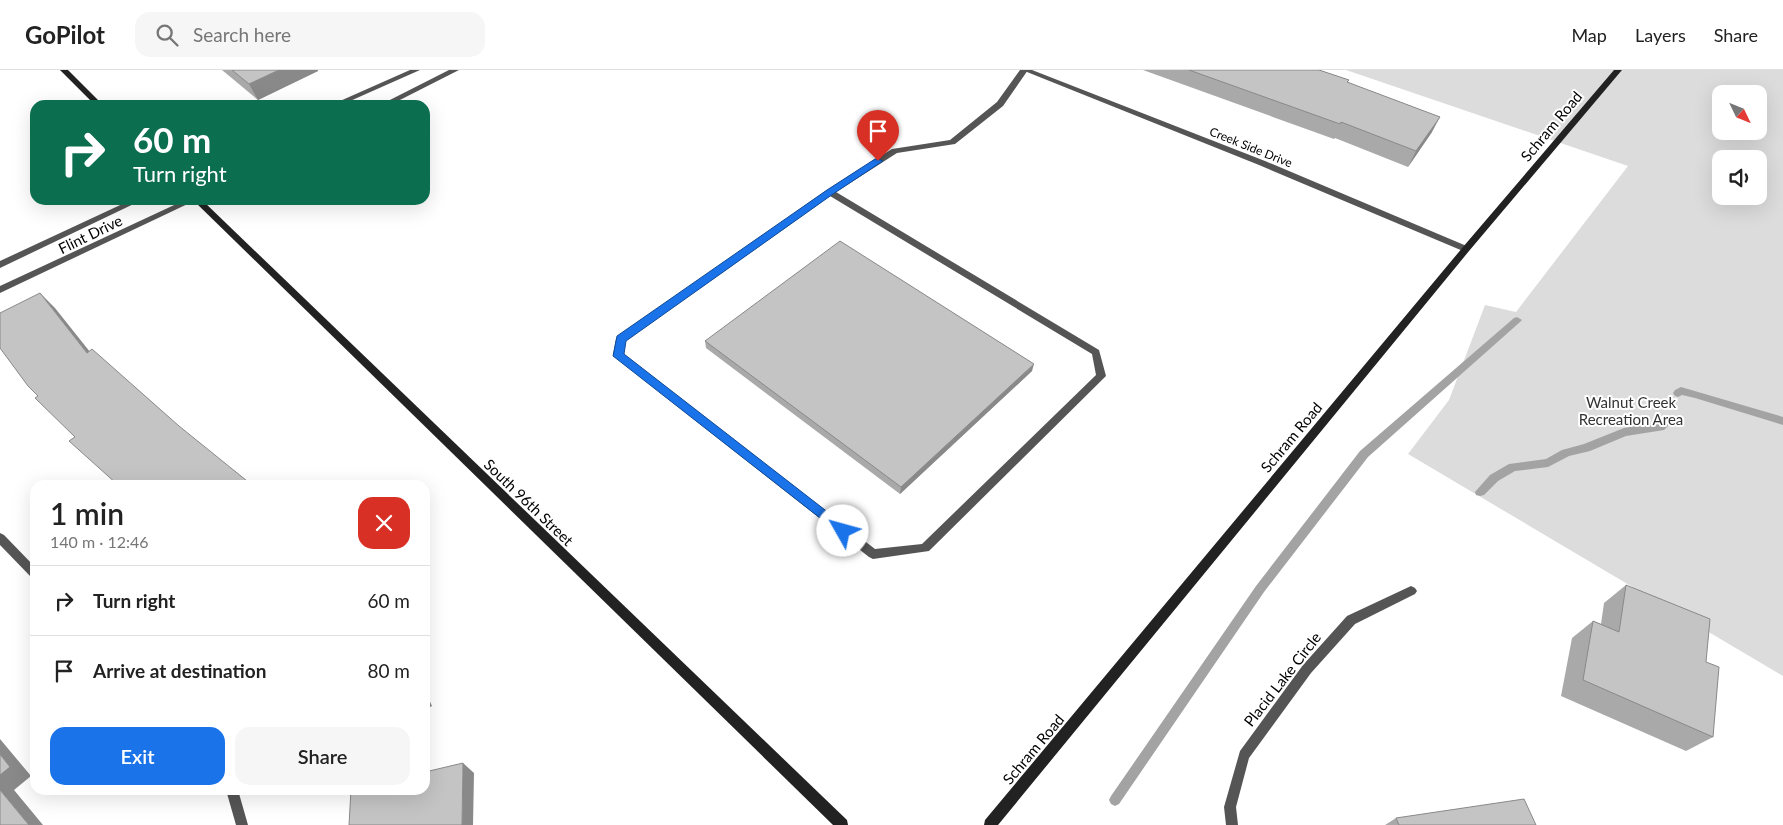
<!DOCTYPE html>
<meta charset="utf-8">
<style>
:root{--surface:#fff;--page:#f6f6f6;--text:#222;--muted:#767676;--line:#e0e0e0;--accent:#1a73e8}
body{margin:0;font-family:Lato,sans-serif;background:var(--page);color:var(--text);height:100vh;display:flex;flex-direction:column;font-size:19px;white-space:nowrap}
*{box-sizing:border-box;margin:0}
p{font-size:16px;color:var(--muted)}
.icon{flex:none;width:28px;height:28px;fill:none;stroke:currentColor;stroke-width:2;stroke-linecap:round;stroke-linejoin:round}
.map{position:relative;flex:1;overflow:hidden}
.panel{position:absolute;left:30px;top:410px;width:400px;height:315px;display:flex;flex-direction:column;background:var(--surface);border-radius:15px;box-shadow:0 5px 20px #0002}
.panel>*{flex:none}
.hud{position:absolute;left:30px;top:30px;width:400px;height:105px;border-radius:15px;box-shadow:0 5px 20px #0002;background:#0b6e4f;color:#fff;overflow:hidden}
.needle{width:32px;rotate:133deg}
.buttons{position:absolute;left:1712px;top:15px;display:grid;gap:10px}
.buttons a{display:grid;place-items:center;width:55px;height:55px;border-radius:10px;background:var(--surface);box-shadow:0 5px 20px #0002;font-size:25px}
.pin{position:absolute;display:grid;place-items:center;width:42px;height:42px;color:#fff;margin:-51px -21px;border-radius:50% 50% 50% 0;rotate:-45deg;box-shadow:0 0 5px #0007}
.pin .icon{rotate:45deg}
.me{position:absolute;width:55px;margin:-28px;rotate:308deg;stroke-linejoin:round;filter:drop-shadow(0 0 4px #0008)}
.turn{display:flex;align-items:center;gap:18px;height:105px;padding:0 20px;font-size:22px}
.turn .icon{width:65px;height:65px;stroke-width:2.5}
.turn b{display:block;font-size:35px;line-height:42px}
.round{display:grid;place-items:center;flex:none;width:52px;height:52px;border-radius:15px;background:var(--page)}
.overview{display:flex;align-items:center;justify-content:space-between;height:85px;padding:0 20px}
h1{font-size:30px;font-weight:600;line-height:38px}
.action{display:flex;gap:10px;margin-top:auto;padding:10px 20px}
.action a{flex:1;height:58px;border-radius:15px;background:var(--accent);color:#fff;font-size:20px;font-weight:600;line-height:58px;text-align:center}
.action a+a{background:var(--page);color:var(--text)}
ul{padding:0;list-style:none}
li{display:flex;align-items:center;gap:15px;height:70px;padding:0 20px;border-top:1px solid var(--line)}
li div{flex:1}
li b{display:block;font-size:19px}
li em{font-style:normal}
header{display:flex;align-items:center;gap:30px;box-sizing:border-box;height:70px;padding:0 25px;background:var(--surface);border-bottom:1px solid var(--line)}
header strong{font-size:24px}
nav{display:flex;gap:28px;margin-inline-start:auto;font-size:18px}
.search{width:350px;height:45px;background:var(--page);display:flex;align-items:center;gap:12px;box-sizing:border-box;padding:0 18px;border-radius:15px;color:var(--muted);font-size:19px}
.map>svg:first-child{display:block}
</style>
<header>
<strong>GoPilot</strong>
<div class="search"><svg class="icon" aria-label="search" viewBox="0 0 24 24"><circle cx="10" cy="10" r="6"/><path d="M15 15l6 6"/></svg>Search here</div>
<nav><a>Map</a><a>Layers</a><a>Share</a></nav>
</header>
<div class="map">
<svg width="1783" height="755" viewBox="0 0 1783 755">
<rect width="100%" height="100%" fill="#fff"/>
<path fill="#dcdcdc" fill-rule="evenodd" d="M1346 0H1783V606L1408 384 1449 330 1485 235 1516 242 1628 96ZM1721 24H1759V61H1721ZM1721 89H1759V126H1721Z"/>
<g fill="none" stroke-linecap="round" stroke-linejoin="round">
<g fill="#a3a3a3" fill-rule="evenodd">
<polygon points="1517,247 1522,250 1520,252 1368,387 1264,522 1119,734 1115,736 1111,734 1109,730 1111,726 1256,516 1360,381 1514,248"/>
<polygon points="1681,317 1783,347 1783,355 1695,328 1682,325 1678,327 1675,326 1673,323 1675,320"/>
<polygon points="1664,351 1667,352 1669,355 1664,360 1626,366 1590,381 1569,386 1548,397 1515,401 1498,411 1484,425 1480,426 1476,425 1475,422 1490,405 1509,394 1546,389 1562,380 1584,374 1624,358"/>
</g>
<path fill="#555" fill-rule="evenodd" d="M1020 0H1028L1003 36 955 74 897 83 836 122 1099 280 1106 306 929 481 873 489 869 487 615 287 613 285 616 269 827 120 892 79 950 70 997 32ZM830 126 1092 284 1096 305 922 474 875 479 623 284 625 271Z"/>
<g fill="#555" fill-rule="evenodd">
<polygon points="410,0 420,0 341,35 331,35"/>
<polygon points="449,0 459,0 390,35 380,35"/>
<polygon points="1022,0 1032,0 1265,91 1469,177 1470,179 1466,182 1463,181 1259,95"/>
<polygon points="131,130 142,130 0,198 0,191"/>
<polygon points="185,130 196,130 0,223 0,216"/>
<polygon points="0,463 4,465 35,497 35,509 31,507 0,475"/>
<polygon points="1411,516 1415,518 1417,521 1415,524 1355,554 1311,603 1249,688 1236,737 1238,755 1226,755 1224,737 1240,681 1303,595 1347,546"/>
<polygon points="226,720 238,720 248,755 236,755"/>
</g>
<g fill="#222" fill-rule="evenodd">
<polygon points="60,0 68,0 103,35 95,35"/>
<polygon points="1614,0 1622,0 1469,181 998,755 984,755 985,750 1463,177"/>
<polygon points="193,130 202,130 847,750 848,755 833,755"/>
</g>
</g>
<g fill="#a9a9a9">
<polygon points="222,0 318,0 318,1 258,30"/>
<polygon points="1143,0 1319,0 1349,10 1348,12 1432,62 1408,97 1335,68 1334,69"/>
<polygon points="705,271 1032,301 900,424 706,278"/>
<polygon points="1626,515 1706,592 1713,667 1686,681 1561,626 1572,568 1593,551 1601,554 1604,533"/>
<polygon points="1396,748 1536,755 1385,755"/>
</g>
<g fill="#898989">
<polygon points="279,0 318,0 318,1 258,30 249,14"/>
<polygon points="1440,47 1432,62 1408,97 1416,81"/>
<polygon points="40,223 55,238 102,297 87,283"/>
<polygon points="1034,294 1032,301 900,424 901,417"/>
<polygon points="425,621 432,636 425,640"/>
<polygon points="0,669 31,706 14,720 43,755 29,755 0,720"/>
<polygon points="463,693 474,703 473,755 462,755"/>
</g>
<g fill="#c4c4c4" stroke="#898989">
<polygon points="232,0 279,0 249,14"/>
<polygon points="1189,0 1319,0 1349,10 1347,12 1440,47 1416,81 1341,52 1340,54"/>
<polygon points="840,171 1034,294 901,417 705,271"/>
<polygon points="40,223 87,283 92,279 179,356 252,415 118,415 69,371 75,367 35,328 38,326 28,316 0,278 0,243"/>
<polygon points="1626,515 1710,549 1706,592 1719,597 1713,667 1583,610 1593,551 1619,562"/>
<polygon points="0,684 10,697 0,705"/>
<polygon points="463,693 462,755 349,755 351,720 425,720 425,702"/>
<polygon points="0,720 29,755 0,755"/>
<polygon points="1524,729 1536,755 1399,755 1396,748"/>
</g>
<polygon fill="#1a73e8" stroke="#114b97" points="875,89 878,89 883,91 833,124 626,271 624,284 847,457 849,461 847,465 843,466 613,286 617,266 827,120"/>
<g text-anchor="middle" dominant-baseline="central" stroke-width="4" stroke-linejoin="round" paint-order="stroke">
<g font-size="12" fill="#000" stroke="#fff">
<text transform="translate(1251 77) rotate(22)">Creek Side Drive</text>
</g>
<g font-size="15" fill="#000" stroke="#fff">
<text transform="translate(1551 56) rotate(-50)">Schram Road</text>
<text transform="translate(90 164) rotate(-26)">Flint Drive</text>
<text transform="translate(1291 367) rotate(-50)">Schram Road</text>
<text transform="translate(529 432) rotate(44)">South 96th Street</text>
<text transform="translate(1282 609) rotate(-52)">Placid Lake Circle</text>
<text transform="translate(1033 679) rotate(-50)">Schram Road</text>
</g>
<g font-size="15" fill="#333" stroke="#fff">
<text x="1631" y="332">Walnut Creek<tspan x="1631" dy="17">Recreation Area</tspan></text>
</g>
</g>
</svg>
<div class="buttons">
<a><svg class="needle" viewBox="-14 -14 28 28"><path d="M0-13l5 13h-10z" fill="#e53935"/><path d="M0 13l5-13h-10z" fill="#767676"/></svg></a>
<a><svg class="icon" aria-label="sound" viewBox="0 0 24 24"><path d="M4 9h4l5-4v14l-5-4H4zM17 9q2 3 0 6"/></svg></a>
</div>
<div class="pin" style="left:878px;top:91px;background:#d93025"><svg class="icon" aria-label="arrive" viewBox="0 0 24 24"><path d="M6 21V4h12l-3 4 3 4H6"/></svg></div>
<svg class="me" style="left:843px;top:461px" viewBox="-20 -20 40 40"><circle r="19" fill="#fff"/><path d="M0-13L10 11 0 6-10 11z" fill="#1a73e8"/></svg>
<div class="hud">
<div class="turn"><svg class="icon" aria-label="right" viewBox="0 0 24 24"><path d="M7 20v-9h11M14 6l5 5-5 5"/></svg><div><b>60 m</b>Turn right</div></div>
</div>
<section class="panel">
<div class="overview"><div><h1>1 min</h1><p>140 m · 12:46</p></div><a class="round" style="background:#d93025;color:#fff"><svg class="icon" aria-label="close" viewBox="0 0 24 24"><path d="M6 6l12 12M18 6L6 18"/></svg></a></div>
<ul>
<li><svg class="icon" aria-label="right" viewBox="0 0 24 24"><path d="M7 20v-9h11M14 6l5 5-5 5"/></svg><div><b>Turn right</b></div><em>60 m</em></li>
<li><svg class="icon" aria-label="arrive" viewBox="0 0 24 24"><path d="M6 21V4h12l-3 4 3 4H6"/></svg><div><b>Arrive at destination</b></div><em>80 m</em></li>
</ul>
<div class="action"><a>Exit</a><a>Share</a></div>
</section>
</div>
